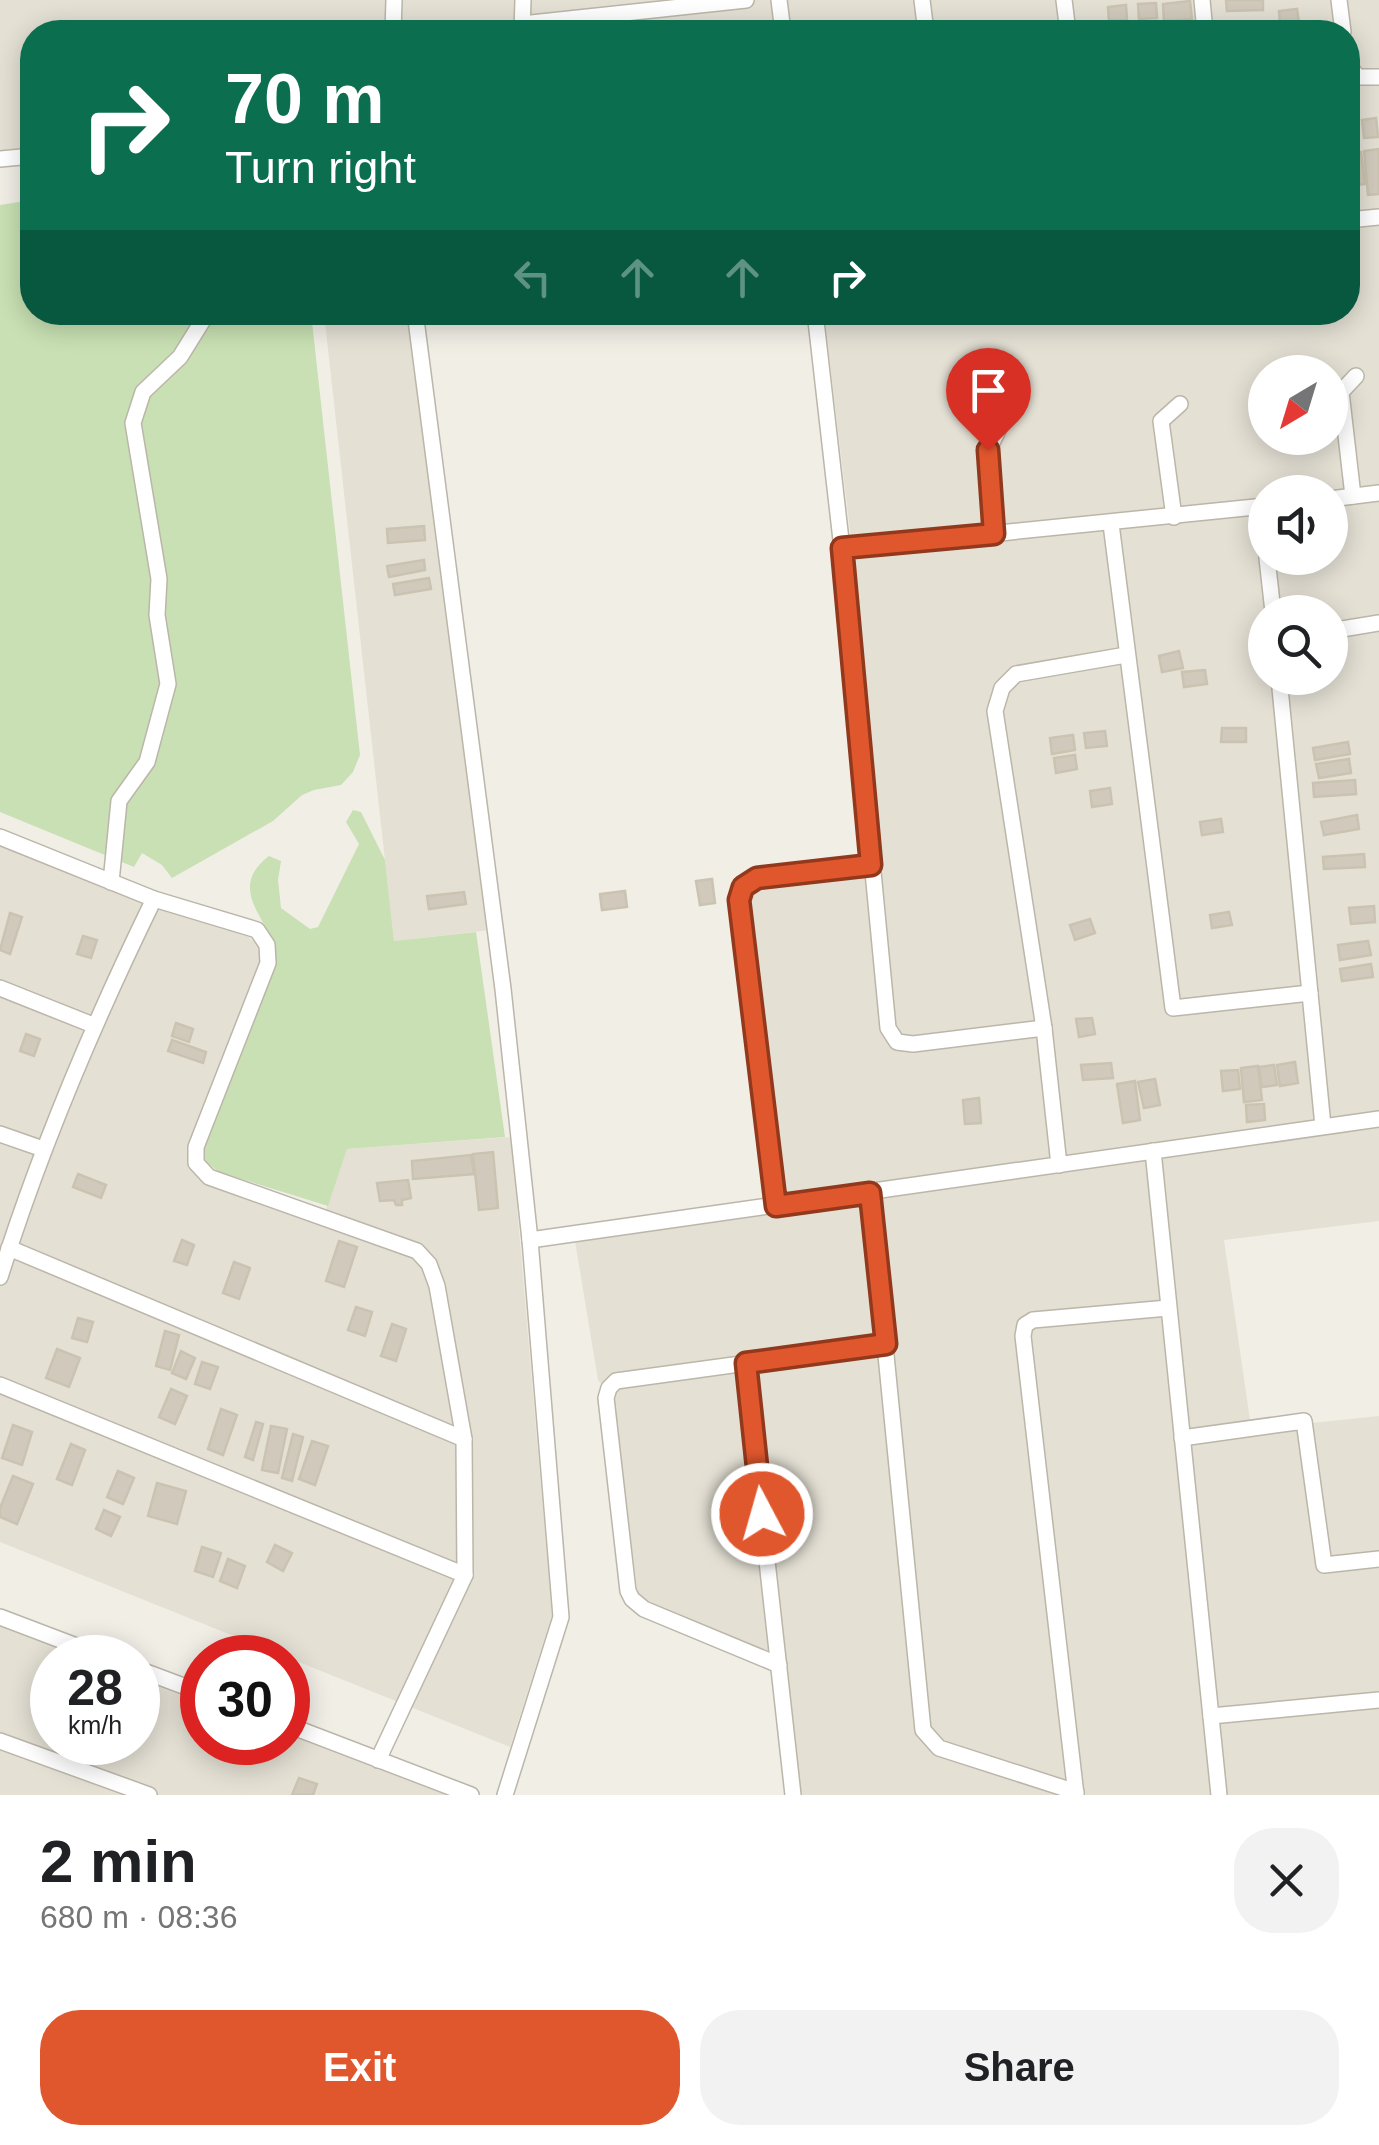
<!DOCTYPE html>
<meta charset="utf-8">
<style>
:root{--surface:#fff;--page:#f2f2f2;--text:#202124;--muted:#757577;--accent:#e1572d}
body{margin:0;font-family:Arial,sans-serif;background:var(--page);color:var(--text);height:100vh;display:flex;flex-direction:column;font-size:38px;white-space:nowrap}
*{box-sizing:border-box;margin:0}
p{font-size:32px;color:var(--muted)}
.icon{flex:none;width:55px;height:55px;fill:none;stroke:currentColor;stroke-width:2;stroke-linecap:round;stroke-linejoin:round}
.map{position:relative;height:1795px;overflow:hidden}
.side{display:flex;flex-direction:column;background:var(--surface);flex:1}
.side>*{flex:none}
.top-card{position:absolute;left:20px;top:20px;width:1340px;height:305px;border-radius:40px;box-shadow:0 5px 25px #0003;background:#0b6e4f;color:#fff;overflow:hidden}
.needle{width:65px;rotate:218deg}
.fabs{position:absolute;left:1248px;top:355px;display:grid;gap:20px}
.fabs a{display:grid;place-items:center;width:100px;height:100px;border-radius:50%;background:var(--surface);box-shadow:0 5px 25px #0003;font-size:50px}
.speed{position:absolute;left:30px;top:1635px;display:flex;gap:20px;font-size:50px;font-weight:700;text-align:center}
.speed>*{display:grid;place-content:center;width:130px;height:130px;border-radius:50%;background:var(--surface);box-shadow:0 5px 25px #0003;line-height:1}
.speed small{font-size:25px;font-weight:400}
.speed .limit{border:15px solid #d22;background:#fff;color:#111}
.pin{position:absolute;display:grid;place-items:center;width:85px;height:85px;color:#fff;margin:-102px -42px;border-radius:50% 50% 50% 0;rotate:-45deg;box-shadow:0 0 10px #0007}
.pin .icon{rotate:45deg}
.me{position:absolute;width:110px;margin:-55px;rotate:354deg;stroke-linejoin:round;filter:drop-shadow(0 0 8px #0008)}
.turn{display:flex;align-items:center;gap:35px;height:210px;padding:0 40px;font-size:45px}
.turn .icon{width:130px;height:130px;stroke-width:2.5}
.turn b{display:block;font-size:70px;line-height:85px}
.lanes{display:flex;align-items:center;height:95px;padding:0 40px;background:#0003;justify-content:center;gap:50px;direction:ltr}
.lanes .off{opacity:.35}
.round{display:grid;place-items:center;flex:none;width:105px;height:105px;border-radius:40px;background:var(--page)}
.headline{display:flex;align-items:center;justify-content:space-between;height:170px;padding:0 40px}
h1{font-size:60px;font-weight:800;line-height:75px}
.action{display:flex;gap:20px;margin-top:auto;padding:20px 40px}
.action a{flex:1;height:115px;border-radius:40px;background:var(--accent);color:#fff;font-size:40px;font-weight:800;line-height:115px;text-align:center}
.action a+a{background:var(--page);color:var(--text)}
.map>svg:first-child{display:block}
</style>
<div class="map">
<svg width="1379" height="1795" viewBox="0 0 1379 1795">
<rect width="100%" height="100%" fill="#f1eee6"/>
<g fill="#e4e0d4" fill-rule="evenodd">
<path d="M0 0H1379V1221L1224 1240 1252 1434 1302 1424 1379 1416V1795H800L787 1665 638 1596 613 1399 598 1380 575 1241 781 1212 745 904 751 890 763 883 878 871 851 539 824 313 1348 312V32H32V150L0 153ZM1265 372H1330V438H1265ZM1265 492H1330V558H1265ZM1265 612H1330V678H1265Z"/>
<polygon points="324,313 410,313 490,930 394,941"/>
<polygon points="0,845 142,902 249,937 259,947 260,961 190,1147 189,1165 321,1224 347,1149 511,1137 552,1615 510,1747 0,1542"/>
<polygon points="0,1627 80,1657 52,1658 52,1742 138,1742 138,1679 202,1703 202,1742 288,1742 288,1735 446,1795 0,1795"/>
</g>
<g fill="#c8e0b3">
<polygon points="32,200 32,312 311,313 360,755 353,772 341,785 314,790 302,795 273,821 172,878 162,865 142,853 134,867 0,812 0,205"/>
<path d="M353 810 361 812 385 860 394 941 476 932 505 1137 347 1149 328 1206 219 1172 206 1162 202 1146 274 943C259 911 231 885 269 856L281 861 278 880 281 908 310 929 318 927 359 844 346 822Z"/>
</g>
<g fill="#d1cabc" stroke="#cbc3b1" stroke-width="2.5">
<polygon points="1226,0 1263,0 1263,10 1227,11"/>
<polygon points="1190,1 1192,19 1164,21 1163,4"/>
<polygon points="1156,3 1157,18 1139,19 1138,4"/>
<polygon points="1126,5 1127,20 1109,21 1108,7"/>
<polygon points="1297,9 1299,23 1280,25 1279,11"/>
<polygon points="1376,118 1378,137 1364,138 1362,120"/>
<polygon points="1379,149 1379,194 1368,195 1364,151"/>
<polygon points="1361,152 1365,184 1351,186 1348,153"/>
<polygon points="424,526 425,540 388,543 387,529"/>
<polygon points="424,560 425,570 389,577 387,566"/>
<polygon points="429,578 431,589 395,595 393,584"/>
<polygon points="1179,651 1183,668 1162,672 1159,656"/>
<polygon points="1205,670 1207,684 1184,687 1182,672"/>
<polygon points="1222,728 1246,728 1246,742 1221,742"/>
<polygon points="1105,731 1107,746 1086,748 1084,733"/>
<polygon points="1073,735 1075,750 1052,754 1050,738"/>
<polygon points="1348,742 1350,754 1315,760 1313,748"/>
<polygon points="1075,755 1077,769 1056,773 1054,758"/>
<polygon points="1349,759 1351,773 1319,778 1316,764"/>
<polygon points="1355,780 1356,794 1314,797 1313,783"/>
<polygon points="1110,788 1112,804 1092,807 1090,791"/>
<polygon points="1357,815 1359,829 1324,835 1321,822"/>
<polygon points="1221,819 1223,832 1202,835 1200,822"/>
<polygon points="1364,854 1365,867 1324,869 1323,857"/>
<polygon points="712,879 715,903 700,905 696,881"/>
<polygon points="625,891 627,907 602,910 600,894"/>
<polygon points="464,892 466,904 429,909 427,896"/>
<polygon points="1374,906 1375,922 1351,924 1349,908"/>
<polygon points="1229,912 1232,925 1212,928 1210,915"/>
<polygon points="10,913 22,917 10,954 0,950"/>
<polygon points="1090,919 1095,933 1075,940 1070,925"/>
<polygon points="83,936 97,940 91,958 77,954"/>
<polygon points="1368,941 1371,955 1340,960 1338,945"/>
<polygon points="1371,964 1373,977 1342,981 1340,969"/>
<polygon points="1092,1018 1095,1034 1079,1037 1076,1019"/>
<polygon points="176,1023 193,1029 189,1042 172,1036"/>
<polygon points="26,1034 40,1039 34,1056 20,1051"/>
<polygon points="172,1040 206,1052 203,1063 168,1051"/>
<polygon points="1295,1062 1298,1083 1280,1086 1277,1065"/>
<polygon points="1111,1063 1113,1078 1083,1080 1081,1065"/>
<polygon points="1274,1065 1277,1085 1262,1087 1259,1067"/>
<polygon points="1258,1066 1262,1100 1244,1102 1241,1068"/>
<polygon points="1238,1070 1240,1089 1223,1091 1221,1071"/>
<polygon points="1155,1079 1160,1105 1144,1108 1138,1082"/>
<polygon points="1135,1081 1140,1120 1123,1123 1117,1084"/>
<polygon points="979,1098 981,1123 965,1124 963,1100"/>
<polygon points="1264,1104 1265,1120 1247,1122 1246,1105"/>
<polygon points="493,1152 498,1208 479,1210 473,1154"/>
<polygon points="471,1155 474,1174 413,1179 412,1161"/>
<polygon points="78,1174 106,1185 101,1198 73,1187"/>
<polygon points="408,1180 411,1198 402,1200 402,1205 396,1205 394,1200 380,1201 377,1183"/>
<polygon points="182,1240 194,1245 187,1265 174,1261"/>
<polygon points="339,1241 357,1247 344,1287 326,1281"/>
<polygon points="234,1262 250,1268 239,1299 223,1293"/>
<polygon points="356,1307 372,1312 365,1336 348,1330"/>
<polygon points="78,1318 93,1322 87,1342 72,1338"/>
<polygon points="392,1324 406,1329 396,1361 381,1356"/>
<polygon points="165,1331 179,1335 170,1370 156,1366"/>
<polygon points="57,1349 80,1358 69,1387 46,1378"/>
<polygon points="181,1351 195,1358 186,1379 172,1373"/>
<polygon points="202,1362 218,1367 210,1389 195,1384"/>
<polygon points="171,1389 187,1396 175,1424 159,1417"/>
<polygon points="221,1409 237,1415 223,1455 208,1449"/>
<polygon points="256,1422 263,1424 253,1460 245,1457"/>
<polygon points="13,1425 32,1432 22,1465 2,1458"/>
<polygon points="271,1426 287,1429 278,1473 262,1470"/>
<polygon points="293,1434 303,1437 292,1481 282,1478"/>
<polygon points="312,1441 328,1446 315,1485 299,1479"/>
<polygon points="71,1444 85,1450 72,1485 57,1479"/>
<polygon points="118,1471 134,1478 123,1504 107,1497"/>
<polygon points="13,1476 33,1484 17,1524 0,1517 0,1508"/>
<polygon points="157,1483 186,1491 177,1524 148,1516"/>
<polygon points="104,1510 120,1517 111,1536 96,1529"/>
<polygon points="275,1545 292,1553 283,1571 267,1562"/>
<polygon points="202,1547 221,1553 213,1577 195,1571"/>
<polygon points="228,1559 245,1566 237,1588 220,1581"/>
<polygon points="299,1778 317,1784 313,1795 292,1795"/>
</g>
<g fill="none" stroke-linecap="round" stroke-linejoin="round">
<g stroke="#bbb6a9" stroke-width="18">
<g id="minor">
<polyline points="779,0 783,32"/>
<polyline points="922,0 926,32"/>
<polyline points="1064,0 1068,32"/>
<polyline points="1202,0 1205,32"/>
<polyline points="1339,0 1343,32"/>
<polyline points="522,24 746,0"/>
<polyline points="522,31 523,0"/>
<polyline points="393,32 394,0"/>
<polyline points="1348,65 1358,77 1379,77"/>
<polyline points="0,159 32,156"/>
<polyline points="1348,220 1379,217"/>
<polyline points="415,312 503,989 530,1240 561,1617 505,1795"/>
<polyline points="815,312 842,549 888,1028 897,1042 913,1044 1044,1028"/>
<polyline points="1353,496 1341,392 1356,376"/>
<polyline points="1330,499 1379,493"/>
<polyline points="1261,507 1265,540"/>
<polyline points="1174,517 1161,421 1180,404"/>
<polyline points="1111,524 1173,1008 1310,993"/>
<polyline points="994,533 988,451 1000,426"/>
<polyline points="842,549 1265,506"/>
<polyline points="1267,558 1273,612"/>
<polyline points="1330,631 1379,623"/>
<polyline points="1279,678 1323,1126"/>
<polyline points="0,837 154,899 257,930 267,945 268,963 196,1147 196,1163 209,1177 417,1251 429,1264 437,1286 464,1439 465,1575 378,1760"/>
<polyline points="111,882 119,801 147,762 168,684 157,615 159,579 133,423 143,392 180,357 208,312"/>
<polyline points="0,988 93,1025"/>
<polyline points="0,1134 43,1149"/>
<polyline points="1153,1151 1219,1795"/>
<polyline points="1059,1165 1044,1028 995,711 1002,688 1016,674 1126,655"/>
<polyline points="870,1193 923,1730 939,1748 1076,1792"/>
<polyline points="776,1206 739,900 743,887 757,877 871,865"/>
<polyline points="530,1240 1379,1119"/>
<polyline points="9,1248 464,1439"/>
<path d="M0 1277C41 1146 94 1022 154 899"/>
<polyline points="745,1363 793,1795"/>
<polyline points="0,1385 465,1575"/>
<polyline points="1182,1438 1304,1421 1324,1565 1379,1559"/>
<polyline points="0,1617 108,1658"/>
<polyline points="779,1665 644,1609 632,1599 628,1591 606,1398 609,1388 616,1381 886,1344"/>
<polyline points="138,1669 202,1693"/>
<polyline points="1211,1716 1379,1700"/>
<polyline points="288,1725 471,1795"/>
<polyline points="0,1741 149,1795"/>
<polyline points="1076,1795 1023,1336 1025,1325 1033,1320 1168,1308"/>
</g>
</g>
<use href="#minor" stroke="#fff" stroke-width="15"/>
</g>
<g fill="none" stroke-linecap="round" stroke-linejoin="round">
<g stroke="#92391d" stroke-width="25">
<polyline id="route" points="762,1514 746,1363 886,1344 870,1193 776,1206 739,900 743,887 757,878 871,865 842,548 994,534 988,450"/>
</g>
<use href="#route" stroke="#e1572d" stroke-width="18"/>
</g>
</svg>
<div class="fabs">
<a><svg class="needle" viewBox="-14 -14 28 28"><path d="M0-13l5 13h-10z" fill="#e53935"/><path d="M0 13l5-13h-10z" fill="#757577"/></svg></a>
<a><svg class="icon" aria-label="sound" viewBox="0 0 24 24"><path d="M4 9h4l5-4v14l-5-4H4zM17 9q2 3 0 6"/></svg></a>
<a><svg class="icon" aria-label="search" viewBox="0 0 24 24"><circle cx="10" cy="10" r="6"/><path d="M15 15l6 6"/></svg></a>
</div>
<div class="speed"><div>28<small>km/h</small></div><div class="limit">30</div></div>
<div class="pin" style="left:988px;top:450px;background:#d93025"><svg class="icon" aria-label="arrive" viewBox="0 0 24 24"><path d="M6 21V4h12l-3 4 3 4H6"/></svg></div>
<svg class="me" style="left:762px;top:1514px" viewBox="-20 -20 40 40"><circle r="17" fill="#e1572d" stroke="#fff" stroke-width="3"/><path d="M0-11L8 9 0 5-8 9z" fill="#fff"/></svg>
<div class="top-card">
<div class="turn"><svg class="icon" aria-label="right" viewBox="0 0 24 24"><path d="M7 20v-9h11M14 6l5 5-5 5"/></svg><div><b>70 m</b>Turn right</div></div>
<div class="lanes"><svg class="icon off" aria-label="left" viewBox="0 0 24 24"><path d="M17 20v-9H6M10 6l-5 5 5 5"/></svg><svg class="icon off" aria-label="ahead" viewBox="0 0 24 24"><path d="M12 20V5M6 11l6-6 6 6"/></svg><svg class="icon off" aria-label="ahead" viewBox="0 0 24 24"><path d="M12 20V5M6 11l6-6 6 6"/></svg><svg class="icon" aria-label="right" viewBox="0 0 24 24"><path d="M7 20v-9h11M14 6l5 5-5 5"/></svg></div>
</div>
</div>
<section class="side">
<div class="headline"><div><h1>2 min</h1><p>680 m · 08:36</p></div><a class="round"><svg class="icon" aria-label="close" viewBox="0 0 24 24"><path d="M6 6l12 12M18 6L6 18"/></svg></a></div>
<div class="action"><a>Exit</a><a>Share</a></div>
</section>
